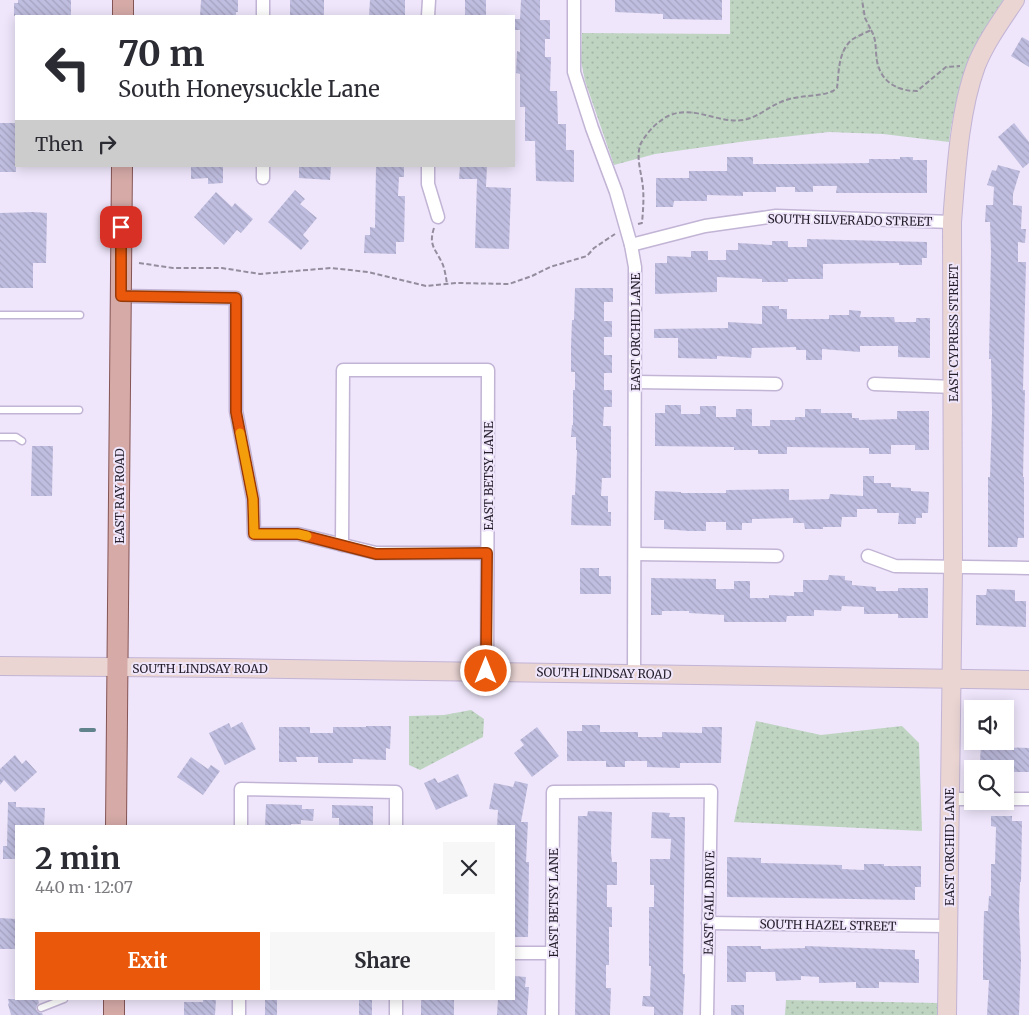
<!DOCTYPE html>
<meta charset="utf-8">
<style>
:root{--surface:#fff;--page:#f7f7f7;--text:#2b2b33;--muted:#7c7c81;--accent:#ea580c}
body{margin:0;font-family:Merriweather,serif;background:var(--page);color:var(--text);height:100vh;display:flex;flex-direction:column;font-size:19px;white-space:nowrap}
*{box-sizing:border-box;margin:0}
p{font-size:16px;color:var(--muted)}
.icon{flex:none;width:28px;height:28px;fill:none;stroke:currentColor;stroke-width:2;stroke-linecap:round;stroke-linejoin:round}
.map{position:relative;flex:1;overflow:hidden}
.drawer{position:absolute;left:15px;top:825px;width:500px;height:175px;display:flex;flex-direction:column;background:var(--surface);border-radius:0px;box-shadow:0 2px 12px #0003}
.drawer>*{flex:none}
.guide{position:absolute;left:15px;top:15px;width:500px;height:152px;border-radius:0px;box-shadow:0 2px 12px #0003;background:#fff;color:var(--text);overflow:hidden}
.tools{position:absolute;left:964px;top:700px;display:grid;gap:10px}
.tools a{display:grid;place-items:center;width:50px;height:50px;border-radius:0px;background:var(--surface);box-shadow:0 2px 12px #0003;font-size:25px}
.pin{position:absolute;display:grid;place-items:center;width:42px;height:42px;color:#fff;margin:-21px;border-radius:10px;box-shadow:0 2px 8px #0006}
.me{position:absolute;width:55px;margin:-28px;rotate:0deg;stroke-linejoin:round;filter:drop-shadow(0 0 4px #0008)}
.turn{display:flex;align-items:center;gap:18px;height:105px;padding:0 20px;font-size:22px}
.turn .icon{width:65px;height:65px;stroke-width:2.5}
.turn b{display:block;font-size:35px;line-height:42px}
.then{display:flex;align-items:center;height:48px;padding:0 20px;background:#0003;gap:10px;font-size:19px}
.round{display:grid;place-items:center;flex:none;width:52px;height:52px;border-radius:0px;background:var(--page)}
.headline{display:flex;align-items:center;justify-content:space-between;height:85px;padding:0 20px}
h1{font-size:30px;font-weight:700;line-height:38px}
.primary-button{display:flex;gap:10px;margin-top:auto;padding:10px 20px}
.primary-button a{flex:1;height:58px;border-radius:0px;background:var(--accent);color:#fff;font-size:20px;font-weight:700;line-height:58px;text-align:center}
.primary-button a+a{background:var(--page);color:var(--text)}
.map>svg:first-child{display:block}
</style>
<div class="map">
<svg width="1029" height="1015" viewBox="0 0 1029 1015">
<defs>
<pattern id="park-dots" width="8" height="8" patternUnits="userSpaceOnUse" patternTransform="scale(1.25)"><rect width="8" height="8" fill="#bfd5c2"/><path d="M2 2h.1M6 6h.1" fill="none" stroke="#a4b6a7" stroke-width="1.8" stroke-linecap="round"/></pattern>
<pattern id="building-back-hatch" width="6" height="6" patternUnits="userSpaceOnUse" patternTransform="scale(1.25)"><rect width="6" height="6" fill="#c0bee0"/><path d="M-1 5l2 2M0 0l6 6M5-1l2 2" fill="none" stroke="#a5a3c0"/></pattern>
</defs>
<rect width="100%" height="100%" fill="#efe6fb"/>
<g fill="url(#park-dots)">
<path d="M730 0H1003C976 45 955 89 949 142L883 134 829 132 747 141 655 154 614 165 585 81 581 61 582 33 730 34Z"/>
<polygon points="471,710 484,719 483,737 420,770 409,765 409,716 444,715"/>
<polygon points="756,721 821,735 902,726 919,743 922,831 734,822"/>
<polygon points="786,1000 938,1003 938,1015 785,1015"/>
</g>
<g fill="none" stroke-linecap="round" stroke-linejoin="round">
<polyline stroke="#61848c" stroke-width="4" points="81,730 94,730"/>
</g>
<g fill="url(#building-back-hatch)">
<polygon points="18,0 71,0 71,16 14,16 14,3 18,3"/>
<polygon points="201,0 238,0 238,12 236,12 236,16 200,16"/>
<rect x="290" y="0" width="34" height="16"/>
<polygon points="370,0 405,0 405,16 369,16"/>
<rect x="465" y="0" width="21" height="16"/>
<polygon points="521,0 540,0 540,20 550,20 550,39 545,39 545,57 551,57 550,91 557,91 558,124 566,124 566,150 574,150 574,182 536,181 535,141 525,141 525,107 520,107 520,74 516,73 517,51 520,52 520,30 515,30 515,19 520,19"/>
<polygon points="615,0 722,0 722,20 663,19 663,14 615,12"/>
<polygon points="1022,37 1029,41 1029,67 1011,56"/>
<rect x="0" y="123" width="16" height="49"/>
<polygon points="1014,123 1029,142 1029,163 1023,168 998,137"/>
<polygon points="727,157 753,157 753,164 795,164 869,163 869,159 900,159 900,157 913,157 913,160 927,160 927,193 836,193 837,186 813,186 813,192 795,192 795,187 776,187 776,192 743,192 743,196 707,195 707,201 674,201 673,207 656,207 656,178 689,178 689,171 727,171"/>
<polygon points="998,165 1020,171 1013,194 1013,205 1022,206 1021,229 1026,229 1025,243 1018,242 1018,262 1026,262 1023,390 1025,390 1023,477 1024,477 1024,538 1018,538 1017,547 988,547 988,477 990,477 992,413 991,359 989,359 991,251 990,222 985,222 986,205 993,205 994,187 987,185 992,170 996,171"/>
<polygon points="191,166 223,166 223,183 208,184 208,178 191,179"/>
<polygon points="299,166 331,166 330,180 299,178"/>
<polygon points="376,166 404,166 404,177 399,177 398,196 405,196 404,242 396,242 396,254 364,253 365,235 370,235 370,227 375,228"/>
<polygon points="460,166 487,166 486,187 511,188 509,249 475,248 477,179 459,179"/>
<polygon points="295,190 305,199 300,204 317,218 303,235 309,241 301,250 268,222"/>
<polygon points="216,192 232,207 235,203 253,219 241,233 237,230 224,245 194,217"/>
<polygon points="33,212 47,213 46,263 33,263 33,288 0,288 0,213"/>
<polygon points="807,239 927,242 927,258 922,258 922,265 899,265 899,263 823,264 823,279 788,279 788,282 762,282 762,279 717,277 717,292 655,294 655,263 667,263 667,256 691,257 691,251 708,251 708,260 726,260 726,250 738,250 738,243 772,245 772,241 788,241 788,247 807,247"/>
<polygon points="575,288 613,288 613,302 604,302 604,321 612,321 612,337 604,337 604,355 612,355 612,373 604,373 604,390 612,390 612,407 604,407 603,426 611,426 611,478 602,478 601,496 608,496 608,512 611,512 611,526 571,525 572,495 575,495 577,450 576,450 576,437 571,437 572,425 573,425 573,390 575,390 575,372 571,372 571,346 572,320 574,320"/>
<polygon points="762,306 779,306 779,309 787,309 787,319 829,319 829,315 849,315 849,310 861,311 860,317 894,317 895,322 916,322 916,318 930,318 930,358 898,357 898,346 860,346 860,352 822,349 822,360 806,360 806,350 796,350 796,347 752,348 751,358 717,356 717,359 678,358 678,338 654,338 654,329 728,328 728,322 762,324"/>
<polygon points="665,405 681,405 681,414 700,414 700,406 716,406 716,417 736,417 736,409 752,409 752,426 770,426 770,420 795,420 795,417 805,417 805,409 821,409 821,413 852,413 852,418 859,418 859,420 897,419 897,411 929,411 929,450 915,450 915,445 891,445 891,454 869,454 869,448 787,447 787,454 758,454 758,450 734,450 734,447 726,447 655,446 655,413 665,413"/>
<polygon points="32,446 53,446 52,496 31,496"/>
<polygon points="863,476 874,476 874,483 891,483 891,487 911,488 911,491 929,492 928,513 922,513 922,518 916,518 916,524 898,524 899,513 877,513 877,509 857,509 857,517 842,517 841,527 823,527 823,529 805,529 804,523 793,523 793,518 752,519 752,523 742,523 742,530 726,530 726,522 706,522 706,531 689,531 664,529 664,520 654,520 655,491 681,492 681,493 726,493 726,490 789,489 789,500 829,499 830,494 863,496"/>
<polygon points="580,568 599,568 599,576 611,576 611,594 580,594"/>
<polygon points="829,575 845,576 845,580 852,581 852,585 876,587 876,591 898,591 898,588 928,588 928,618 898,618 898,614 864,614 864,607 842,606 841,611 814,610 814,616 787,616 786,622 724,622 724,615 689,613 689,611 662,611 662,615 651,615 651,578 716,579 716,589 734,589 734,581 750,581 750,598 769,598 769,595 794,596 794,592 803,592 803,580 828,580"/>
<polygon points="987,589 1015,590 1015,601 1026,601 1026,627 976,625 976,595 986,595"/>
<polygon points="242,722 256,749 225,765 209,733 229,723 231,728"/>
<polygon points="582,725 600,725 600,732 638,732 638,737 662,737 662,732 702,733 702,727 722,727 721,763 680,763 680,768 647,767 647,761 625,761 625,767 606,767 606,761 567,761 567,731 582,731"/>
<polygon points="366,726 391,726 390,749 386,748 386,760 353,759 353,763 318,763 318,757 296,757 297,762 279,762 279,727 310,727 310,733 333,733 333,727 366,727"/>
<polygon points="537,727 559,756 532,777 514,753 524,745 520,740"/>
<polygon points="981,742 999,743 999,747 1029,748 1029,772 1005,772 1005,769 985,769 985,763 980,762"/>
<polygon points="15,755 22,764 26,760 37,772 15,792 4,780 0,785 0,769"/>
<polygon points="191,757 208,769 211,765 220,771 203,795 177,777"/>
<polygon points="458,774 468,796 436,810 424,783 435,778 438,783"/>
<polygon points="515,781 528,784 521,822 528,822 526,862 529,862 528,937 514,937 514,826 497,826 498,810 489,809 494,783 513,787"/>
<polygon points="8,802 16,802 16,807 45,808 44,826 16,826 16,859 3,859 3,846 7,846"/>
<polygon points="266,804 302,805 302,809 314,809 313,821 301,820 301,824 291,824 291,826 265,826"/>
<polygon points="332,805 373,806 373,826 339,826 339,818 332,818"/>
<polygon points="588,811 612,812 611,852 612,862 617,862 617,885 607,885 607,907 612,907 612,927 609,927 609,965 606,965 606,988 611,988 610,1015 575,1015 578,816 587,816"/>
<polygon points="652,812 670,813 669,817 685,817 683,974 685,974 683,1015 654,1015 654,1007 642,1006 643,996 650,996 651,966 649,966 649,907 654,907 654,885 650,885 650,859 670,859 671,839 651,838"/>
<polygon points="991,816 1012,816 1012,821 1022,821 1021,882 1020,882 1019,912 1021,960 1019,1015 987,1015 989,980 983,980 983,955 984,911 988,911 989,896 991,896 991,864 995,864 996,827 991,826"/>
<polygon points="727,857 761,858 761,863 842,865 842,869 864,870 864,864 884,864 884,866 921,866 921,887 915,887 915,900 727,897"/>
<polygon points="0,918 16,919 16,949 0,949"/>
<polygon points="727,946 761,946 761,949 805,948 805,946 915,950 915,959 919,959 919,983 879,982 879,988 856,988 856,982 819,983 819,977 801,976 801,980 776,981 775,972 746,972 746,982 727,982"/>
<polygon points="514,976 526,977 525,987 529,987 527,1015 497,1015 498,999 514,999"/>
<polygon points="8,999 38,999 39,1003 37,1005 36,1009 38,1012 42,1013 43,1015 11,1015 8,1004 9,1003"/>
<polygon points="203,999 216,999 215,1015 184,1015 184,1002 203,1002"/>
<rect x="265" y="999" width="12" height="16"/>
<rect x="359" y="999" width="13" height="16"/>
<rect x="421" y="999" width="33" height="16"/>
<rect x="731" y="1005" width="13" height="10"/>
</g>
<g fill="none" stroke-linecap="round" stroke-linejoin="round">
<g stroke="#c2b4d5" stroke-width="9">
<g id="lane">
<polyline points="0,315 80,315"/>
<polyline points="0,410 79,410"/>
<polyline points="0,437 16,437 22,441"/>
<polyline points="41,1008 64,999"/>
</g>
</g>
<g stroke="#c2b4d5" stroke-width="15">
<g id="street">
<polyline points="263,0 263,16"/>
<polyline points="574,0 574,72 592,128 616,192 631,245 635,267 634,674"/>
<polyline points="428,16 429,0"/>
<polyline points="263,166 263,178"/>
<polyline points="428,166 428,184 438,217"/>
<polyline points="631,245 705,226 776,216 952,222"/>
<polyline points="121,296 236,298 236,411 253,499 254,534 298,534 376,553 487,553"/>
<polyline points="635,382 776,384"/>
<polyline points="874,384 954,387"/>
<polyline points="342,545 343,370 488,370 487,671"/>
<polyline points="635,554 777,556"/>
<polyline points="868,556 895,566 1029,568"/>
<polyline points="949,799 972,799"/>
<polyline points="1005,799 1029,799"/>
<polyline points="241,826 241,789 396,792 396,826"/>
<polyline points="708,923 948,926"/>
<polyline points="514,953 552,953"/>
<polyline points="239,1015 239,999"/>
<polyline points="396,1015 396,999"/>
<polyline points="552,1015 553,792 711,791 707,1015"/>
</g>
</g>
<g stroke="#c2b4d5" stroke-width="20">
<g id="secondary">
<polyline points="0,666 226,668 1029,680"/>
<path d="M947 1015 953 568 952 222C956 173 959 112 976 66 985 43 1001 21 1015 0"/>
</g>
</g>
<g stroke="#855555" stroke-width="22">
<g id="primary">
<polyline points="123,16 123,0"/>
<polyline points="116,826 122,166"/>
<polyline points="114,1015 114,999"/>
</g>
</g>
<g stroke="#948d9e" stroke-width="2" stroke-dasharray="5 2.5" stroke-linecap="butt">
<path d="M871 30C877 40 875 49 877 61 881 82 897 91 917 91L946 67 960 66"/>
<path d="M638 224 642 223C643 211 644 200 643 188 642 174 635 157 641 143 645 136 652 127 659 122 687 99 713 124 743 120 757 118 768 107 781 102 798 94 818 98 833 91L837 88C839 72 838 50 853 39 858 36 865 33 871 30L865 18 862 0"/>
<path d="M434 228C428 246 436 249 443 265 445 271 446 277 447 284"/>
<polyline points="139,263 173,268 222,268 260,274 331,268 368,272 426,286 457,283 509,284 532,276 550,267 587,256 594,248 615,234"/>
</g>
<use href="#lane" stroke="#fff" stroke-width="6"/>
<use href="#street" stroke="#fff" stroke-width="12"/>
<use href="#secondary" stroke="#ead5d3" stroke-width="18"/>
<use href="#primary" stroke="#d5aaa7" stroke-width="20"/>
</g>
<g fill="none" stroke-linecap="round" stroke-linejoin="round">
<g stroke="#983908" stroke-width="12">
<polyline id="route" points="121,227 121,296 236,298 236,412 253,499 254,534 298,534 376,554 487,553 486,671"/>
</g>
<use href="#route" stroke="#ea580c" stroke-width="9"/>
<polyline stroke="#f59e0b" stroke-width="9" points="240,433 253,499 254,534 298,534 307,536"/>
</g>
<g text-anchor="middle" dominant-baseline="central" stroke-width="4" stroke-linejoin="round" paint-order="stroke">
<g font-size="12" fill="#241e2b" stroke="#efe6fb">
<text transform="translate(850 220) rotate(1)">SOUTH SILVERADO STREET</text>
<text transform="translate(635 332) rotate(-90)">EAST ORCHID LANE</text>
<text transform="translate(953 333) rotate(-90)">EAST CYPRESS STREET</text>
<text transform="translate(488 476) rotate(-90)">EAST BETSY LANE</text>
<text transform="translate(119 496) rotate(-90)">EAST RAY ROAD</text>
<text x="200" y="668">SOUTH LINDSAY ROAD</text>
<text transform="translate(604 673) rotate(1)">SOUTH LINDSAY ROAD</text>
<text transform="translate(949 847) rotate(-90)">EAST ORCHID LANE</text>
<text transform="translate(553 903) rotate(-90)">EAST BETSY LANE</text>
<text transform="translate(709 903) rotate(-89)">EAST GAIL DRIVE</text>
<text transform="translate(828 925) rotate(1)">SOUTH HAZEL STREET</text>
</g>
</g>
</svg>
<div class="tools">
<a><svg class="icon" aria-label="sound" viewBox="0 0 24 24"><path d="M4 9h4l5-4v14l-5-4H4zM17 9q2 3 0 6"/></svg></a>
<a><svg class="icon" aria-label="search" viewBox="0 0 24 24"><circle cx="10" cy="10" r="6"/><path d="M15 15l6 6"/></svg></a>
</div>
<div class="pin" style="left:121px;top:227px;background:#d93025"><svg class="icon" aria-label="arrive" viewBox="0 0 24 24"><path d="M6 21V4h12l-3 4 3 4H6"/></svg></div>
<svg class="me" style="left:486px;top:671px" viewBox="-20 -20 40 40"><circle r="17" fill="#ea580c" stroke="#fff" stroke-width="3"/><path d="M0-11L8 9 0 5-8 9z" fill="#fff"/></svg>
<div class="guide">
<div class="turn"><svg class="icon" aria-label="left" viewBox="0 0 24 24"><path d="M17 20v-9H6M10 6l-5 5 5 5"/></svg><div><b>70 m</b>South Honeysuckle Lane</div></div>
<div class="then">Then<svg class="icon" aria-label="right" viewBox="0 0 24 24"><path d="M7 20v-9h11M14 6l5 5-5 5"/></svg></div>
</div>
<section class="drawer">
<div class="headline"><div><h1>2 min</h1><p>440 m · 12:07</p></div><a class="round"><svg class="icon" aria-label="close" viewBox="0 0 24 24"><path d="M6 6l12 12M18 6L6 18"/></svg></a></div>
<div class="primary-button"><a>Exit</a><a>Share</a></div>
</section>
</div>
